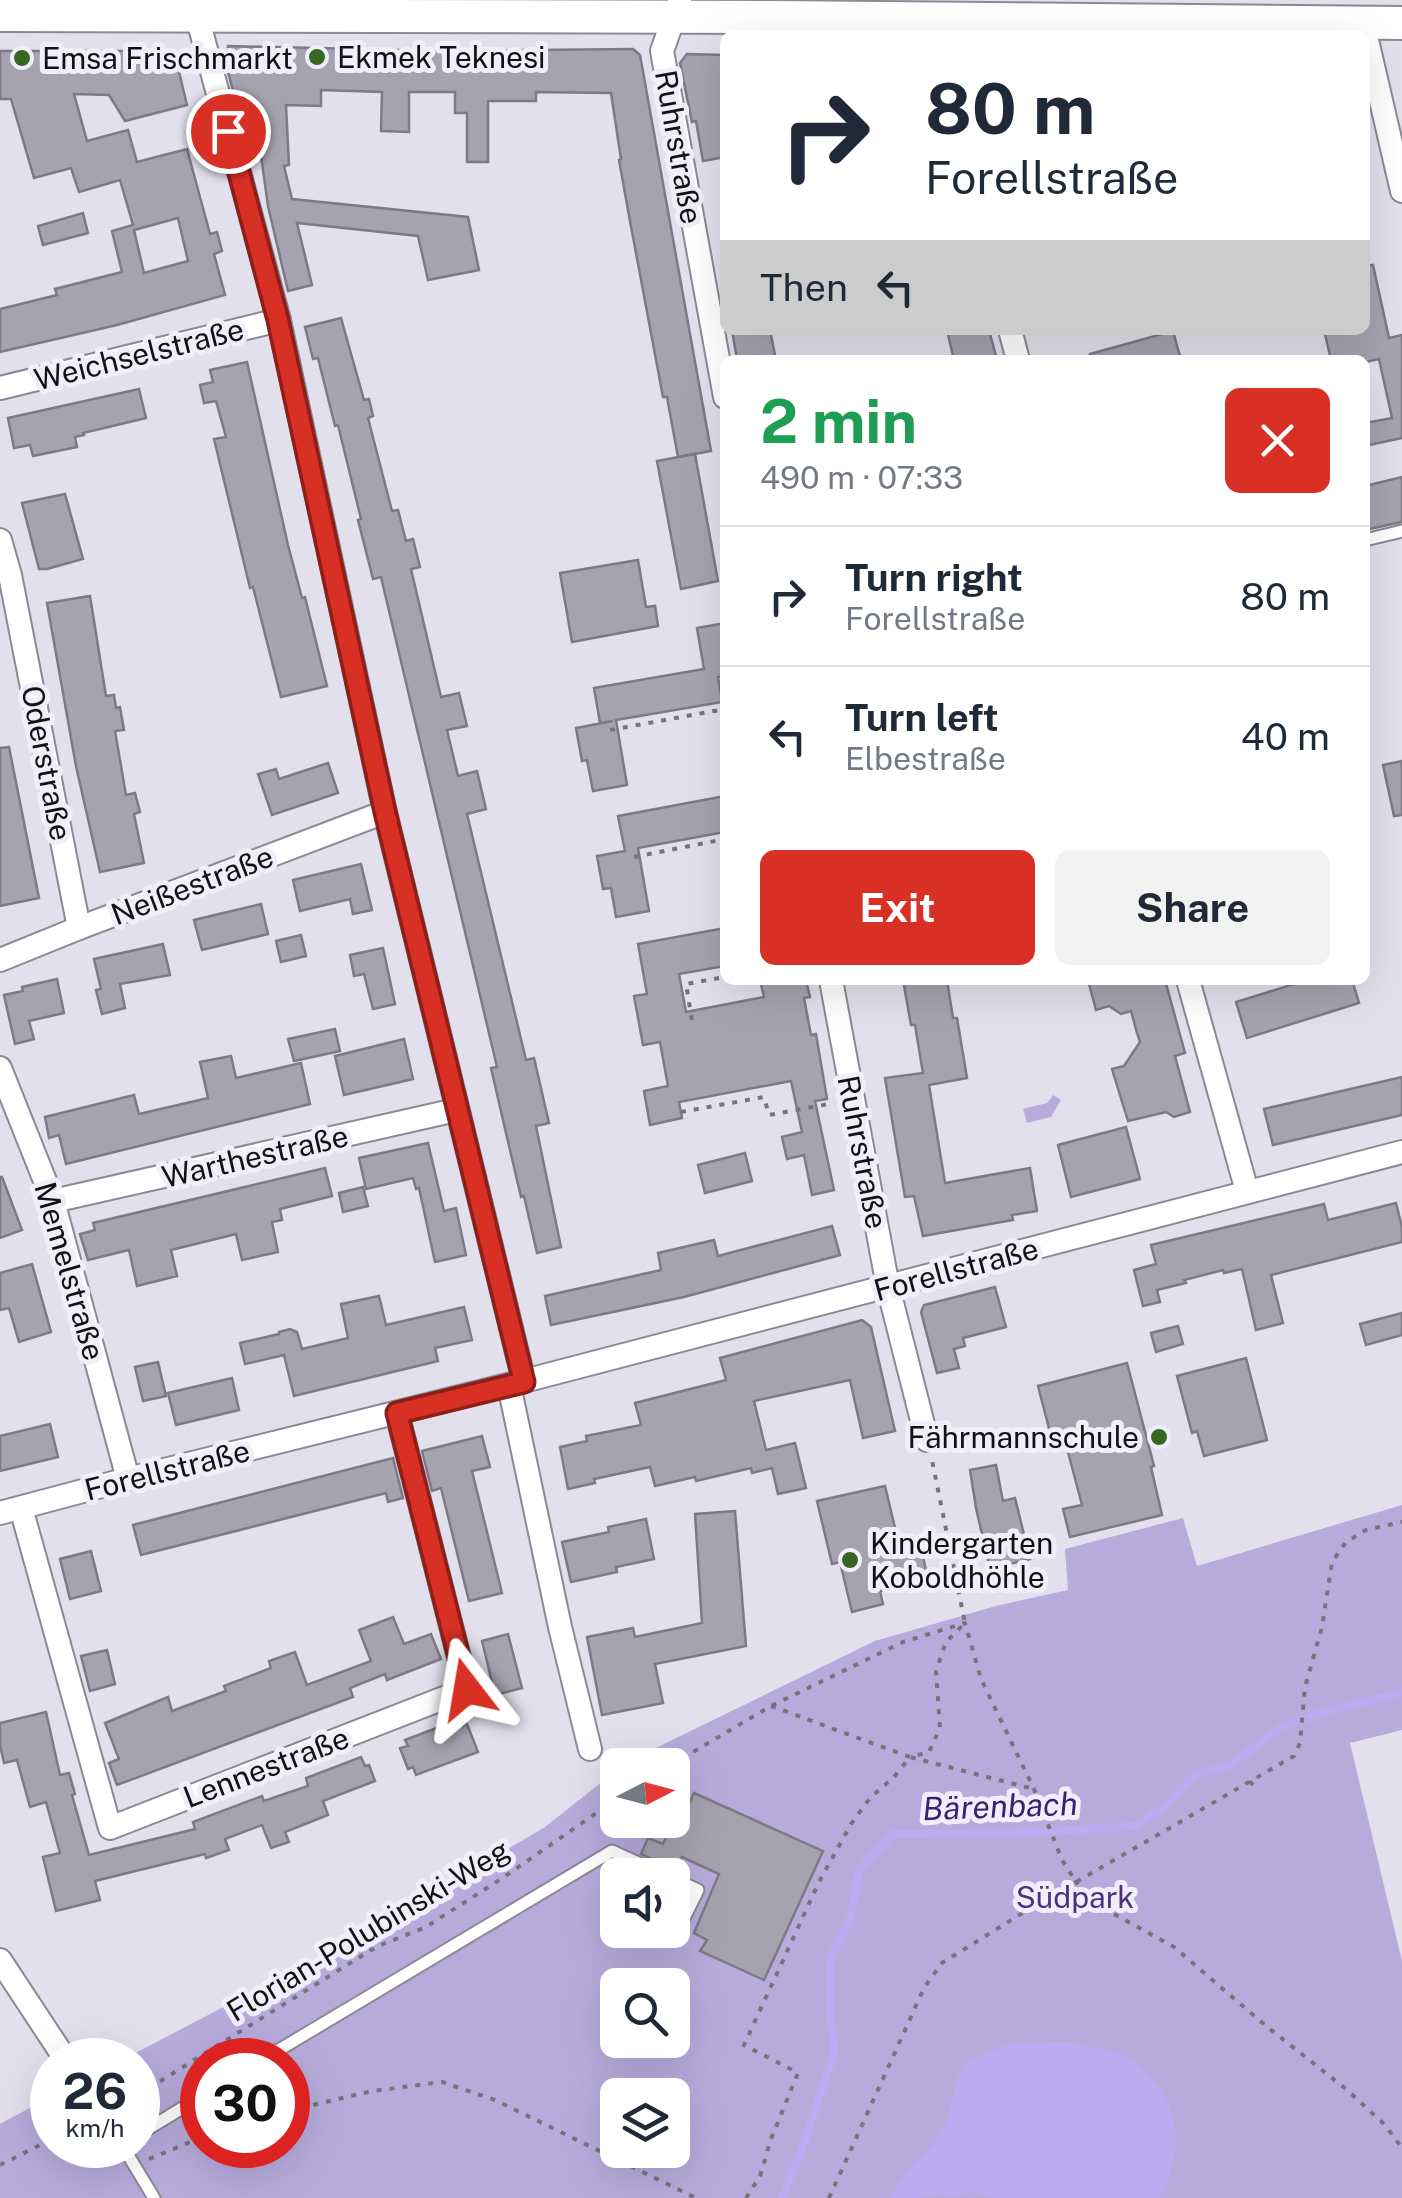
<!DOCTYPE html>
<meta charset="utf-8">
<style>
:root{--surface:#fff;--page:#f2f2f3;--text:#1f2937;--muted:#747a83;--line:#e0e1e3;--accent:#d93025}
body{margin:0;font-family:"Public Sans",sans-serif;background:var(--page);color:var(--text);height:100vh;display:flex;flex-direction:column;font-size:38px;white-space:nowrap}
*{box-sizing:border-box;margin:0}
p{font-size:32px;color:var(--muted)}
.icon{flex:none;width:55px;height:55px;fill:none;stroke:currentColor;stroke-width:2;stroke-linecap:round;stroke-linejoin:round}
.map{position:relative;flex:1;overflow:hidden}
.panel{position:absolute;left:720px;top:355px;width:650px;height:630px;display:flex;flex-direction:column;background:var(--surface);border-radius:15px;box-shadow:0 10px 40px #0002}
.panel>*{flex:none}
.banner{position:absolute;left:720px;top:30px;width:650px;height:305px;border-radius:15px;box-shadow:0 10px 40px #0002;background:#fff;color:var(--text);overflow:hidden}
.needle{width:65px;rotate:84deg}
.controls{position:absolute;left:600px;top:1748px;display:grid;gap:20px}
.controls a{display:grid;place-items:center;width:90px;height:90px;border-radius:15px;background:var(--surface);box-shadow:0 10px 40px #0002;font-size:50px}
.speed{position:absolute;left:30px;top:2038px;display:flex;gap:20px;font-size:50px;font-weight:700;text-align:center}
.speed>*{display:grid;place-content:center;width:130px;height:130px;border-radius:50%;background:var(--surface);box-shadow:0 10px 40px #0002;line-height:1}
.speed small{font-size:25px;font-weight:400}
.speed .limit{border:15px solid #d22;background:#fff;color:#111}
.pin{position:absolute;display:grid;place-items:center;width:85px;height:85px;color:#fff;margin:-42px;border:5px solid #fff;border-radius:50%;box-shadow:0 2px 10px #0007}
.me{position:absolute;width:110px;margin:-55px;rotate:346deg;stroke-linejoin:round;filter:drop-shadow(0 0 8px #0008)}
.turn{display:flex;align-items:center;gap:35px;height:210px;padding:0 40px;font-size:45px}
.turn .icon{width:130px;height:130px;stroke-width:2.5}
.turn b{display:block;font-size:70px;line-height:85px}
.then{display:flex;align-items:center;height:95px;padding:0 40px;background:#0003;gap:20px;font-size:38px}
.round{display:grid;place-items:center;flex:none;width:105px;height:105px;border-radius:15px;background:var(--page)}
.headline{display:flex;align-items:center;justify-content:space-between;height:170px;padding:0 40px}
h1{font-size:60px;font-weight:700;line-height:75px;color:#1e9e55}
.button{display:flex;gap:20px;margin-top:auto;padding:20px 40px}
.button a{flex:1;height:115px;border-radius:15px;background:var(--accent);color:#fff;font-size:40px;font-weight:700;line-height:115px;text-align:center}
.button a+a{background:var(--page);color:var(--text)}
ul{padding:0;list-style:none}
li{display:flex;align-items:center;gap:30px;height:140px;padding:0 40px;border-top:2px solid var(--line)}
li div{flex:1}
li b{display:block;font-size:38px}
li em{font-style:normal}
.map>svg:first-child{display:block}
</style>
<div class="map">
<svg width="1402" height="2198" viewBox="0 0 1402 2198">
<rect width="100%" height="100%" fill="#e3e0ed"/>
<g fill="#b6abdb" fill-rule="evenodd">
<polygon points="1053,1095 1061,1100 1051,1117 1027,1123 1023,1109 1047,1103"/>
<path d="M1402 1505V1730L1350 1743 1402 1961V2198H0V2124L52 2096V2145H138V2060H122L365 1933 545 1827 617 1770 618 1820H672V1765H624L631 1760 875 1641 996 1606 1068 1590 1065 1549 1183 1518 1197 1566ZM618 1875H672V1930H618ZM618 1985H672V2040H618ZM202 2060H288V2145H202ZM618 2095H672V2150H618Z"/>
</g>
<path fill="#bbabf0" d="M1067 2042C1090 2046 1115 2050 1136 2062 1147 2069 1155 2080 1162 2092 1184 2125 1177 2164 1160 2198H997L969 2192C959 2198 951 2198 940 2194L917 2198H889L916 2161 936 2141 948 2119 958 2077 968 2060 1014 2043Z"/>
<g fill="none" stroke-linecap="round" stroke-linejoin="round">
<polyline stroke="#bbabf0" stroke-width="8" points="782,2198 805,2141 835,2051 830,2014 831,1955 850,1921 859,1870 893,1834 1022,1833 1135,1826 1163,1808 1194,1775 1229,1766 1281,1727 1324,1712 1402,1693"/>
</g>
<g fill="#a6a3b0" stroke="#7d7a86" stroke-width="2.5" fill-rule="evenodd">
<polygon points="228,46 441,51 633,49 640,55 711,451 678,457 667,397 663,397 630,221 619,160 621,159 611,93 536,92 536,101 488,101 488,162 467,162 467,113 455,113 455,92 409,92 409,132 381,131 382,92 321,90 321,106 286,105 289,165 284,166 292,199 468,217 479,270 428,280 418,236 297,223 312,285 288,291 268,206 255,112 239,112 226,65"/>
<path d="M0 51H174L187 105 125 121 109 95 74 94 87 141 128 130 137 162 187 149 210 234 217 232 222 251 214 254 225 295 117 325 0 352V309L57 295 55 289 122 272 112 231 133 225 120 180 79 192 71 168 34 178 11 99H0ZM178 218 188 261 144 273 134 230Z"/>
<polygon points="687,54 725,55 725,157 703,161 696,121 692,122 680,63"/>
<polygon points="83,213 88,233 43,245 38,226"/>
<polygon points="1373,265 1389,338 1402,335 1402,438 1365,446 1365,423 1392,418 1379,359 1365,362 1365,360 1331,360 1324,330 1365,330 1365,266"/>
<polygon points="341,318 364,400 369,399 373,416 368,418 392,511 398,510 406,541 413,539 420,567 411,569 441,697 459,693 467,726 447,730 458,776 477,771 486,809 467,814 526,1060 534,1058 549,1123 536,1126 561,1247 537,1253 524,1196 521,1197 506,1133 491,1068 497,1067 381,577 373,579 358,520 361,519 338,425 335,426 318,358 313,359 305,327"/>
<polygon points="732,330 770,330 776,360 737,360"/>
<polygon points="947,330 989,330 997,360 954,360"/>
<polygon points="1173,331 1181,360 1090,360 1090,354"/>
<polygon points="247,362 288,545 302,598 305,597 327,686 281,697 253,587 250,588 214,439 226,437 216,401 204,403 200,385 213,382 210,370"/>
<polygon points="139,389 146,418 83,433 84,435 75,437 77,447 33,456 30,445 14,448 8,418"/>
<polygon points="695,454 718,581 681,589 657,461"/>
<polygon points="1402,477 1402,522 1365,530 1365,486"/>
<polygon points="65,494 83,559 47,569 39,569 22,503"/>
<polygon points="638,560 646,607 655,606 658,626 572,642 560,573"/>
<polygon points="90,596 106,696 114,695 116,708 120,707 124,730 115,731 126,795 135,793 140,812 134,814 144,863 100,872 76,766 47,603"/>
<polygon points="725,623 725,676 718,677 722,702 616,720 627,785 593,791 587,760 582,761 576,728 613,721 600,723 594,688 704,669 697,628"/>
<polygon points="9,747 39,898 0,906 0,748"/>
<polygon points="1402,761 1402,815 1394,816 1383,765"/>
<polygon points="328,763 338,793 272,815 258,774 276,769 279,779"/>
<polygon points="725,796 725,832 638,848 649,911 616,917 611,888 603,889 597,856 625,851 618,816"/>
<polygon points="361,864 372,910 353,914 350,899 300,911 293,880"/>
<polygon points="261,904 268,934 202,950 194,920"/>
<polygon points="725,928 725,966 679,974 686,1012 764,997 760,980 806,980 810,997 804,998 811,1035 816,1034 827,1099 815,1101 834,1190 812,1195 804,1155 787,1159 782,1137 802,1132 791,1081 679,1102 682,1118 650,1125 644,1091 668,1086 660,1042 643,1045 634,996 647,994 638,944"/>
<polygon points="301,935 306,956 281,962 276,941"/>
<polygon points="163,944 170,975 120,984 125,1008 102,1014 96,990 101,989 94,959"/>
<polygon points="383,948 395,1004 373,1009 364,974 354,976 350,955"/>
<polygon points="57,979 64,1013 29,1021 34,1039 15,1044 4,995 23,991 22,987"/>
<polygon points="903,980 947,980 953,1018 957,1018 967,1078 929,1085 945,1183 1030,1168 1037,1211 1012,1215 1013,1220 923,1236 914,1196 905,1197 885,1078 923,1073 915,1025 911,1025"/>
<polygon points="1088,980 1165,980 1185,1053 1175,1056 1190,1112 1174,1117 1166,1112 1128,1121 1112,1069 1124,1066 1140,1042 1137,1033 1131,1011 1121,1014 1109,1006 1096,1010"/>
<polygon points="1307,980 1352,980 1359,1003 1247,1038 1236,1002"/>
<polygon points="335,1029 340,1051 294,1061 288,1039"/>
<polygon points="404,1039 413,1079 344,1095 335,1056"/>
<polygon points="231,1056 236,1078 301,1063 310,1104 66,1164 59,1135 49,1138 45,1117 134,1095 139,1114 208,1098 200,1062"/>
<polygon points="1402,1077 1402,1115 1273,1145 1264,1109"/>
<polygon points="1126,1127 1140,1179 1071,1197 1058,1145"/>
<polygon points="428,1143 444,1211 456,1208 466,1255 435,1262 419,1188 416,1189 413,1178 366,1189 359,1158"/>
<polygon points="745,1153 752,1181 705,1193 698,1165"/>
<polygon points="325,1168 332,1196 280,1209 282,1220 272,1222 278,1252 242,1260 236,1234 220,1238 171,1250 177,1276 137,1286 129,1250 88,1260 80,1234 95,1230 93,1223"/>
<polygon points="0,1177 2,1177 22,1230 0,1238"/>
<polygon points="363,1187 368,1206 343,1212 339,1193"/>
<polygon points="1396,1203 1402,1227 1402,1242 1271,1275 1283,1323 1256,1330 1242,1269 1224,1273 1223,1270 1184,1280 1186,1283 1157,1290 1160,1302 1143,1306 1134,1270 1156,1264 1151,1245 1324,1204 1328,1220"/>
<polygon points="832,1226 840,1255 684,1297 551,1325 545,1296 661,1270 658,1253 714,1240 718,1256"/>
<polygon points="32,1264 51,1332 19,1342 9,1308 0,1310 0,1273"/>
<polygon points="995,1287 1006,1327 963,1338 965,1346 954,1349 959,1368 937,1373 921,1312 924,1305"/>
<polygon points="379,1296 386,1325 464,1307 472,1340 435,1348 438,1361 294,1396 284,1355 245,1364 240,1343 279,1334 279,1332 290,1329 297,1332 302,1349 348,1338 341,1304"/>
<polygon points="1402,1313 1402,1335 1366,1345 1360,1324"/>
<polygon points="862,1320 871,1327 895,1431 863,1438 850,1380 754,1401 766,1450 795,1443 806,1488 778,1494 772,1468 752,1473 751,1468 696,1481 695,1477 655,1486 650,1467 594,1479 595,1483 568,1489 560,1447 587,1441 586,1436 641,1425 635,1403 726,1380 720,1358"/>
<polygon points="1178,1326 1183,1344 1156,1352 1151,1333"/>
<polygon points="1246,1358 1267,1440 1204,1456 1197,1431 1192,1433 1177,1376"/>
<polygon points="158,1362 166,1396 143,1401 135,1367"/>
<polygon points="1127,1363 1154,1466 1151,1467 1162,1515 1070,1537 1063,1509 1082,1505 1064,1437 1052,1440 1038,1386"/>
<polygon points="232,1378 239,1410 176,1425 168,1393"/>
<polygon points="50,1424 58,1457 0,1471 0,1436"/>
<polygon points="482,1436 490,1467 472,1471 502,1593 469,1601 441,1488 432,1491 422,1451"/>
<polygon points="393,1458 403,1498 388,1502 386,1493 141,1555 133,1525"/>
<polygon points="996,1465 1003,1501 1015,1498 1030,1559 990,1569 976,1508 970,1470"/>
<polygon points="885,1486 901,1553 921,1548 928,1579 880,1591 883,1604 852,1612 840,1562 832,1564 817,1501"/>
<polygon points="735,1511 746,1646 655,1664 663,1703 602,1715 587,1637 633,1628 635,1637 702,1623 695,1514"/>
<polygon points="646,1519 654,1559 616,1567 617,1572 571,1582 562,1542 609,1532 608,1527"/>
<polygon points="91,1551 101,1591 70,1599 60,1559"/>
<polygon points="393,1617 404,1644 431,1634 441,1659 387,1680 385,1674 350,1688 353,1697 117,1785 109,1763 119,1759 105,1723 168,1697 172,1711 226,1691 224,1686 271,1668 269,1661 295,1652 307,1685 371,1661 359,1630"/>
<polygon points="508,1634 522,1688 495,1695 482,1641"/>
<polygon points="107,1650 115,1684 90,1691 81,1656"/>
<polygon points="46,1712 60,1775 69,1773 75,1794 72,1795 89,1855 195,1829 193,1822 262,1796 264,1801 308,1786 306,1778 361,1757 365,1766 369,1765 375,1781 323,1801 328,1815 285,1832 289,1842 271,1848 262,1825 225,1839 229,1850 206,1858 205,1854 95,1881 100,1900 56,1911 43,1857 60,1853 46,1802 30,1807 17,1760 4,1763 0,1745 0,1723"/>
<polygon points="460,1719 463,1726 467,1724 478,1752 416,1775 413,1767 408,1769 400,1748 408,1746 405,1740"/>
<polygon points="694,1793 823,1851 764,1980 700,1951 707,1940 694,1933 719,1874 682,1857 676,1870 641,1854 648,1838 663,1844 670,1828 677,1831"/>
</g>
<g fill="none" stroke-linecap="round" stroke-linejoin="round">
<g stroke="#8b8995" stroke-width="15">
<g id="lane">
<polyline points="1365,540 1402,531"/>
<polyline points="672,1878 698,1890 681,1924"/>
<polyline points="262,2060 612,1851 665,1875"/>
<polyline points="138,2135 202,2096"/>
<polyline points="122,2145 154,2198"/>
</g>
</g>
<g stroke="#8b8995" stroke-width="26">
<g id="street">
<polyline points="680,0 662,51 725,397"/>
<polyline points="197,16 279,320 385,812 524,1381"/>
<polyline points="1363,23 1402,191"/>
<polyline points="1010,330 1018,360"/>
<polyline points="0,388 279,320"/>
<polyline points="0,540 10,575 79,928"/>
<polyline points="0,960 79,928 385,812"/>
<polyline points="831,980 888,1287 927,1440"/>
<polyline points="1188,980 1247,1191"/>
<polyline points="0,1068 53,1201 128,1479"/>
<polyline points="53,1201 456,1110"/>
<polyline points="509,1385 560,1627 590,1749"/>
<polyline points="21,1508 110,1828 467,1689 397,1413"/>
<polyline points="0,1513 128,1479 524,1381 1402,1152"/>
<polyline points="0,1960 66,2060"/>
</g>
</g>
<g stroke="#8b8995" stroke-width="36">
<polyline id="secondary" points="0,15 772,17 1402,23"/>
</g>
<g stroke="#75737b" stroke-width="4" stroke-dasharray="5 8" stroke-linecap="butt">
<polyline points="610,730 725,709"/>
<polyline points="634,857 725,839"/>
<polyline points="692,1020 686,984 725,977"/>
<polyline points="681,1112 764,1097 769,1115 834,1103"/>
<polyline points="771,1706 910,1757 929,1752 940,1728 936,1671 946,1642 965,1623 932,1460"/>
<polyline points="671,1765 771,1706 903,1642 965,1623 981,1679 1034,1789 1062,1860 1076,1882 1294,1756 1300,1743 1305,1687 1322,1627 1332,1562 1346,1542 1366,1530 1402,1522"/>
<polyline points="1250,1781 1256,1790"/>
<polyline points="138,2095 376,1947 426,1927 504,1877 618,1798"/>
<polyline points="288,2111 372,2091 442,2082 495,2100 696,2198"/>
<polyline points="149,2159 202,2137"/>
<polyline points="0,2165 52,2139"/>
<polyline points="746,2198 760,2176 771,2139 798,2073 744,2045 819,1882 851,1824 870,1798 894,1777 910,1757 1034,1789"/>
<polyline points="829,2198 924,1988 942,1963 1045,1899 1076,1882 1103,1908 1174,1947 1266,2026 1346,2089 1385,2125 1402,2148"/>
</g>
<use href="#lane" stroke="#fff" stroke-width="11"/>
<use href="#street" stroke="#fff" stroke-width="22"/>
<use href="#secondary" stroke="#fff" stroke-width="32"/>
</g>
<g fill="none" stroke-linecap="round" stroke-linejoin="round">
<g stroke="#8d1f18" stroke-width="25">
<polyline id="route" points="228,131 278,320 385,812 524,1382 397,1413 467,1689"/>
</g>
<use href="#route" stroke="#d93025" stroke-width="18"/>
</g>
<g fill="#3a6624" stroke="#f0eefb" stroke-width="4">
<circle cx="317" cy="57" r="10"/>
<circle cx="22" cy="58" r="10"/>
<circle cx="1159" cy="1437" r="10"/>
<circle cx="850" cy="1560" r="10"/>
</g>
<g text-anchor="middle" dominant-baseline="central" stroke-width="10" stroke-linejoin="round" paint-order="stroke">
<g font-size="30" fill="#121115" stroke="#f0eefb" text-anchor="start">
<text x="337" y="57">Ekmek Teknesi</text>
<text x="42" y="58">Emsa Frischmarkt</text>
<text x="1139" y="1437" text-anchor="end">Fährmannschule</text>
<text x="870" y="1543">Kindergarten<tspan x="870" dy="34">Koboldhöhle</tspan></text>
</g>
<g font-size="30" fill="#121115" stroke="#f0eefb">
<text transform="translate(679 147) rotate(80)">Ruhrstraße</text>
<text transform="translate(139 354) rotate(-14)">Weichselstraße</text>
<text transform="translate(47 763) rotate(79)">Oderstraße</text>
<text transform="translate(192 885) rotate(-21)">Neißestraße</text>
<text transform="translate(863 1152) rotate(79)">Ruhrstraße</text>
<text transform="translate(255 1156) rotate(-13)">Warthestraße</text>
<text transform="translate(956 1269) rotate(-15)">Forellstraße</text>
<text transform="translate(70 1271) rotate(74)">Memelstraße</text>
<text transform="translate(167 1470) rotate(-14)">Forellstraße</text>
<text transform="translate(266 1767) rotate(-21)">Lennestraße</text>
<text transform="translate(368 1930) rotate(-31)">Florian-Polubinski-Weg</text>
</g>
<g font-size="30" fill="#4b3181" stroke="#f0eefb">
<text x="1075" y="1897">Südpark</text>
</g>
<g font-size="32" font-style="italic" fill="#3d2170" stroke="#f0eefb">
<text transform="translate(1000 1806) rotate(-2)">Bärenbach</text>
</g>
</g>
</svg>
<div class="controls">
<a><svg class="needle" viewBox="-14 -14 28 28"><path d="M0-13l5 13h-10z" fill="#e53935"/><path d="M0 13l5-13h-10z" fill="#747a83"/></svg></a>
<a><svg class="icon" aria-label="sound" viewBox="0 0 24 24"><path d="M4 9h4l5-4v14l-5-4H4zM17 9q2 3 0 6"/></svg></a>
<a><svg class="icon" aria-label="search" viewBox="0 0 24 24"><circle cx="10" cy="10" r="6"/><path d="M15 15l6 6"/></svg></a>
<a><svg class="icon" aria-label="layers" viewBox="0 0 24 24"><path d="M12 4l9 5-9 5-9-5zM3 14l9 5 9-5"/></svg></a>
</div>
<div class="speed"><div>26<small>km/h</small></div><div class="limit">30</div></div>
<div class="pin" style="left:228px;top:131px;background:#d93025"><svg class="icon" aria-label="arrive" viewBox="0 0 24 24"><path d="M6 21V4h12l-3 4 3 4H6"/></svg></div>
<svg class="me" style="left:467px;top:1689px" viewBox="-20 -20 40 40"><path d="M0-17L14 15 0 8-14 15z" fill="#d93025" stroke="#fff" stroke-width="4"/></svg>
<div class="banner">
<div class="turn"><svg class="icon" aria-label="right" viewBox="0 0 24 24"><path d="M7 20v-9h11M14 6l5 5-5 5"/></svg><div><b>80 m</b>Forellstraße</div></div>
<div class="then">Then<svg class="icon" aria-label="left" viewBox="0 0 24 24"><path d="M17 20v-9H6M10 6l-5 5 5 5"/></svg></div>
</div>
<section class="panel">
<div class="headline"><div><h1>2 min</h1><p>490 m · 07:33</p></div><a class="round" style="background:#d93025;color:#fff"><svg class="icon" aria-label="close" viewBox="0 0 24 24"><path d="M6 6l12 12M18 6L6 18"/></svg></a></div>
<ul>
<li><svg class="icon" aria-label="right" viewBox="0 0 24 24"><path d="M7 20v-9h11M14 6l5 5-5 5"/></svg><div><b>Turn right</b><p>Forellstraße</p></div><em>80 m</em></li>
<li><svg class="icon" aria-label="left" viewBox="0 0 24 24"><path d="M17 20v-9H6M10 6l-5 5 5 5"/></svg><div><b>Turn left</b><p>Elbestraße</p></div><em>40 m</em></li>
</ul>
<div class="button"><a>Exit</a><a>Share</a></div>
</section>
</div>
